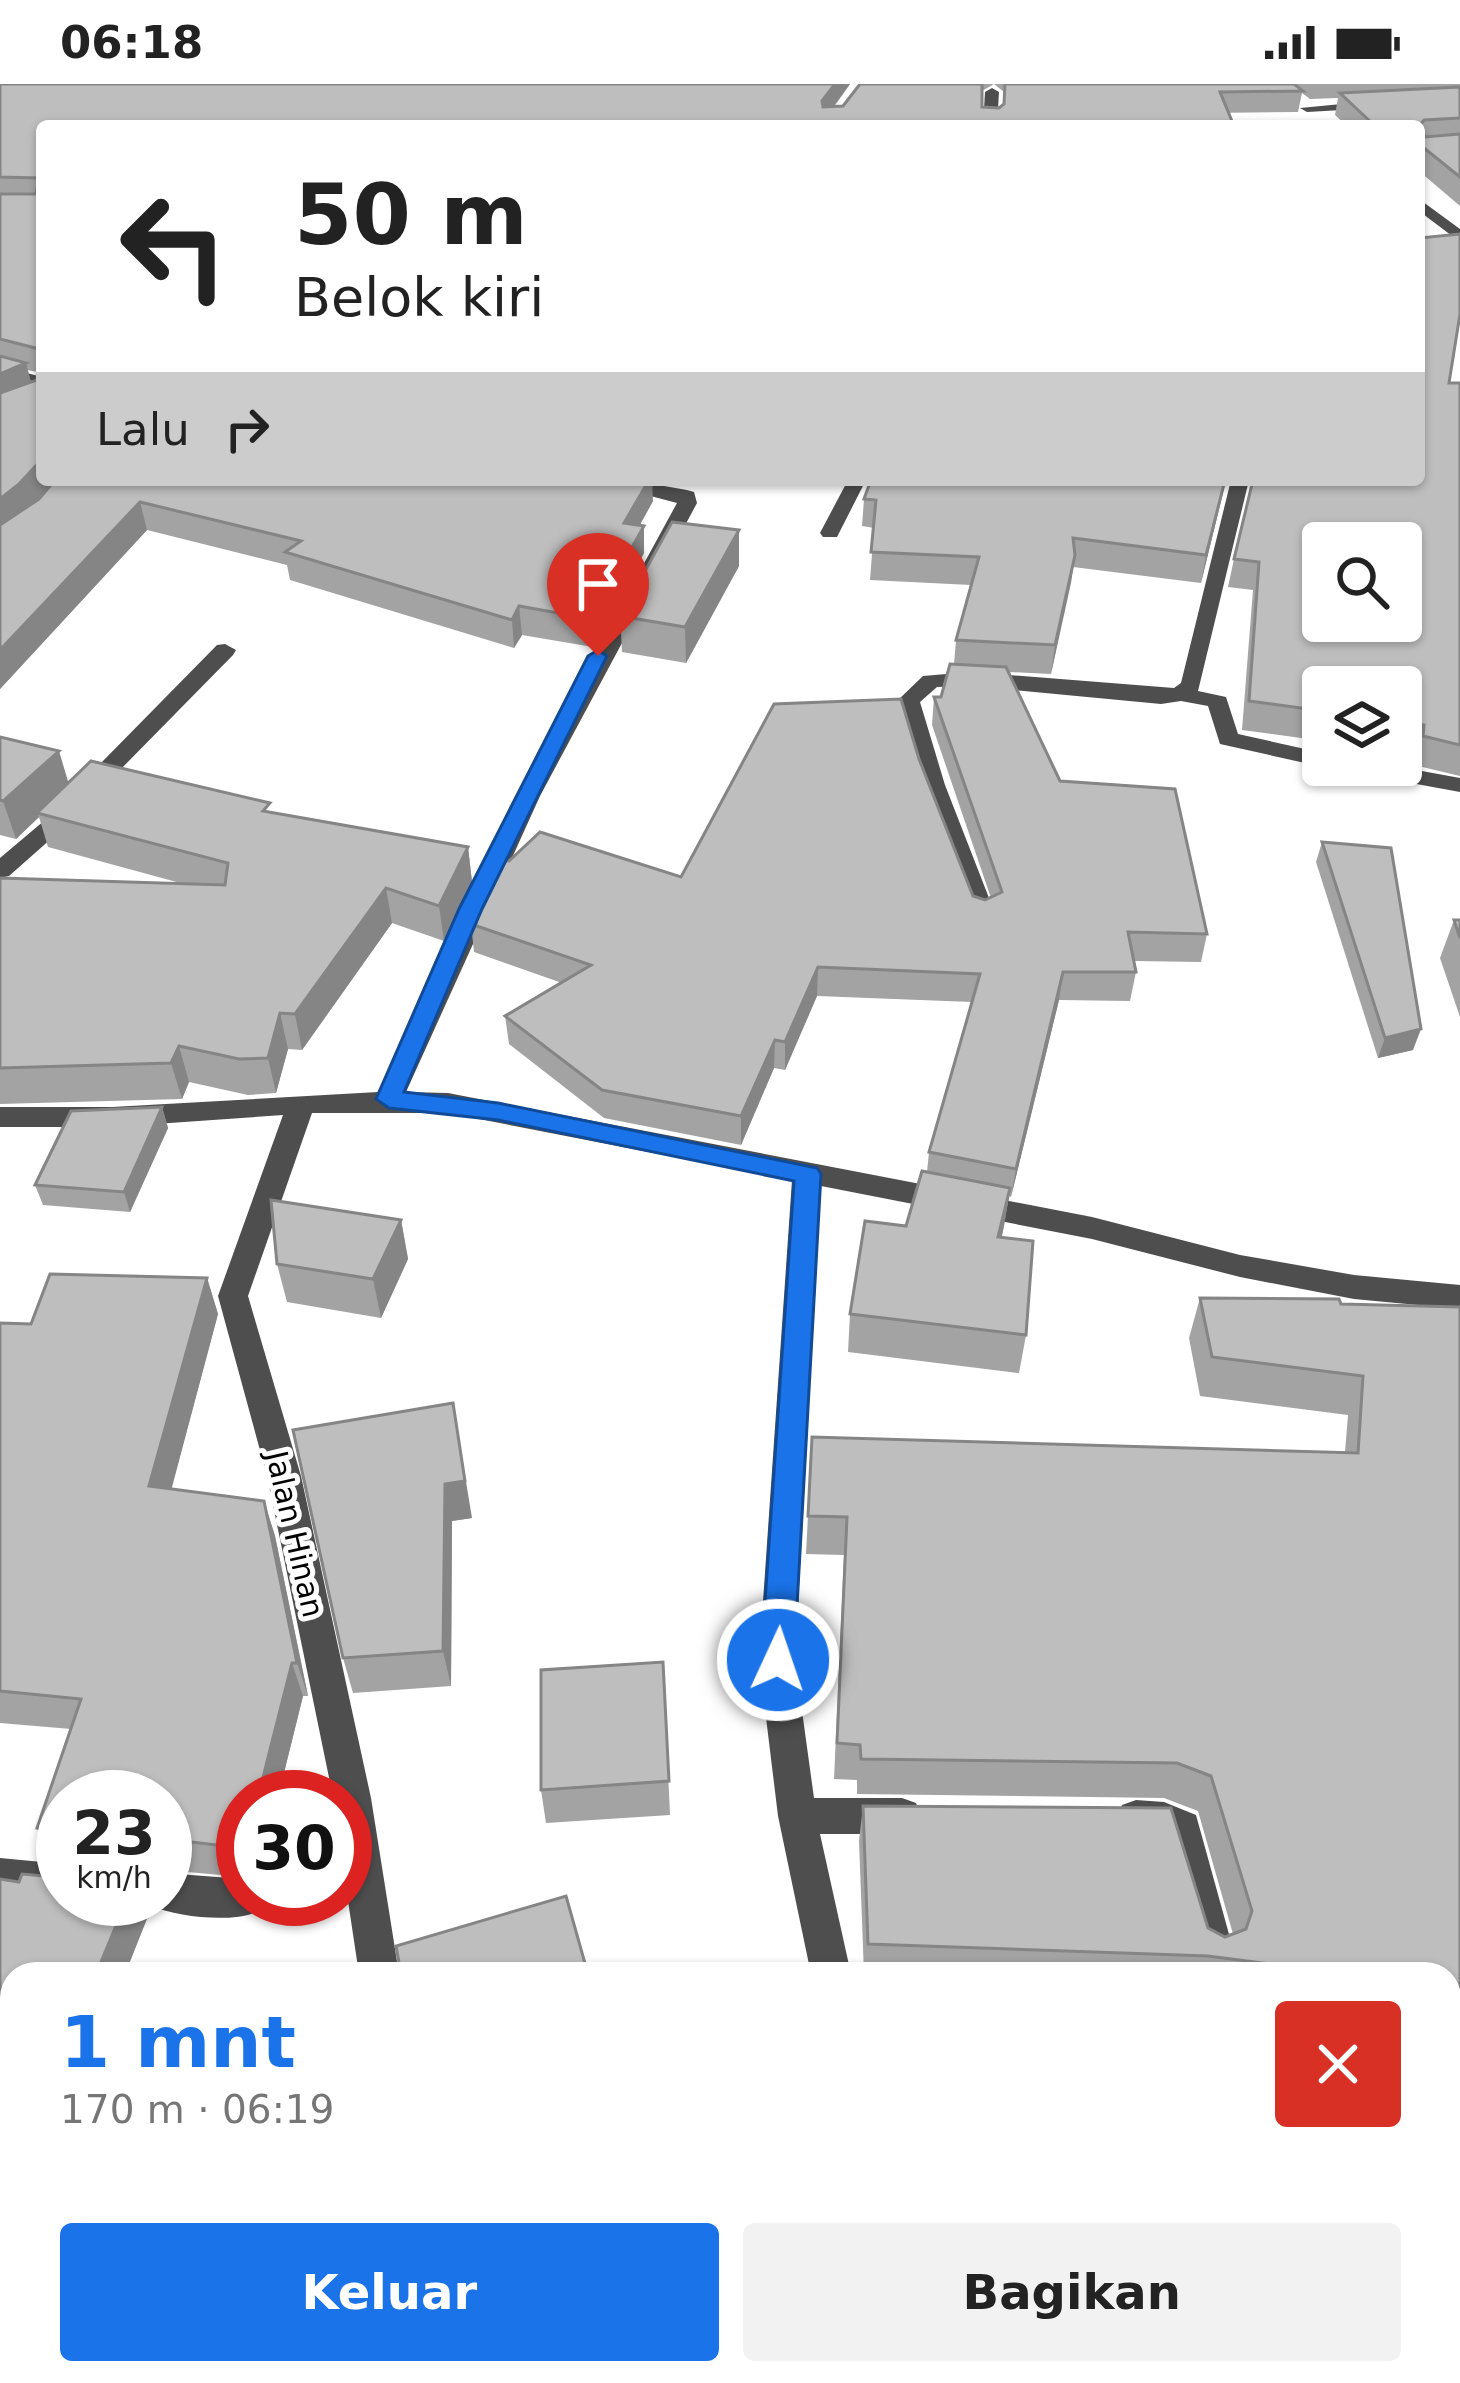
<!DOCTYPE html>
<html lang="id">
<meta charset="utf-8">
<style>
:root{--surface:#fff;--page:#f2f2f2;--text:#222;--muted:#767676;--accent:#1a73e8}
body{margin:0;font-family:"DejaVu Sans",sans-serif;background:var(--page);color:var(--text);height:100vh;display:flex;flex-direction:column;font-size:45px;white-space:nowrap}
*{box-sizing:border-box;margin:0}
p{font-size:39px;color:var(--muted)}
.icon{flex:none;width:66px;height:66px;fill:none;stroke:currentColor;stroke-width:2;stroke-linecap:round;stroke-linejoin:round}
.map{position:relative;flex:1;overflow:hidden}
.details{position:absolute;left:0px;top:1878px;width:1461px;height:423px;display:flex;flex-direction:column;background:var(--surface);border-radius:36px 36px 0 0;box-shadow:0 3px 9px #0004}
.details>*{flex:none}
.guide{position:absolute;left:36px;top:36px;width:1389px;height:366px;border-radius:12px;box-shadow:0 3px 9px #0004;background:#fff;color:var(--text);overflow:hidden}
.tools{position:absolute;left:1302px;top:438px;display:grid;gap:24px}
.tools a{display:grid;place-items:center;width:120px;height:120px;border-radius:12px;background:var(--surface);box-shadow:0 3px 9px #0004;font-size:60px}
.speed{position:absolute;left:36px;top:1686px;display:flex;gap:24px;font-size:60px;font-weight:700;text-align:center}
.speed>*{display:grid;place-content:center;width:156px;height:156px;border-radius:50%;background:var(--surface);box-shadow:0 3px 9px #0004;line-height:1}
.speed small{font-size:30px;font-weight:400}
.speed .limit{border:18px solid #d22;background:#fff;color:#111}
.pin{position:absolute;display:grid;place-items:center;width:102px;height:102px;color:#fff;margin:-123px -51px;border-radius:50% 50% 50% 0;rotate:-45deg;box-shadow:0 0 12px #0007}
.pin .icon{rotate:45deg}
.me{position:absolute;width:132px;margin:-66px;rotate:3deg;stroke-linejoin:round;filter:drop-shadow(0 0 9px #0008)}
.turn{display:flex;align-items:center;gap:42px;height:252px;padding:0 60px;font-size:54px}
.turn .icon{width:156px;height:156px;stroke-width:2.5}
.turn b{display:block;font-size:84px;line-height:102px}
.then{display:flex;align-items:center;height:114px;padding:0 60px;background:#0003;gap:24px;font-size:45px}
.round{display:grid;place-items:center;flex:none;width:126px;height:126px;border-radius:12px;background:var(--page)}
.summary{display:flex;align-items:center;justify-content:space-between;height:204px;padding:0 60px}
h1{font-size:72px;font-weight:800;line-height:90px;color:var(--accent)}
.cta{display:flex;gap:24px;margin-top:auto;padding:24px 60px}
.cta a{flex:1;height:138px;border-radius:12px;background:var(--accent);color:#fff;font-size:48px;font-weight:800;line-height:138px;text-align:center}
.cta a+a{background:var(--page);color:var(--text)}
.status{display:flex;justify-content:space-between;align-items:center;height:84px;padding:0 60px;background:var(--surface);direction:ltr}
.status svg{height:33px;fill:currentColor}
.map>svg:first-child{display:block}
</style>
<div class="status"><b>06:18</b><svg viewBox="0 0 49 12"><path d="M0 12V9h3v3zM5 12V6h3v6zM10 12V3h3v9zM15 12V0h3v12zM26 1h20v11H26zM47 4h2v5h-2z"/></svg></div>
<div class="map">
<svg width="1460" height="2299" viewBox="0 0 1460 2299">
<rect width="100%" height="100%" fill="#fff"/>
<g fill="none" stroke-linecap="round" stroke-linejoin="round">
<g fill="#4e4e4e" fill-rule="evenodd">
<polygon points="992,4 999,8 997,42 983,42 985,8"/>
<polygon points="1373,17 1378,24 1307,28 1300,24"/>
<polygon points="1419,115 1460,145 1460,158 1419,127"/>
<polygon points="0,282 42,293 42,303 0,292"/>
<polygon points="590,396 630,396 687,406 694,408 697,419 540,712 406,1008 448,1009 1092,1133 1240,1171 1354,1191 1460,1201 1460,1225 1354,1215 1240,1193 1092,1155 821,1102 795,1576 814,1714 902,1714 916,1719 921,1732 916,1745 902,1750 820,1750 851,1890 811,1890 778,1732 759,1576 792,1096 448,1029 312,1029 248,1212 301,1392 371,1714 399,1890 359,1890 345,1797 345,1713 333,1713 267,1392 218,1212 283,1031 112,1043 0,1043 0,1023 112,1023 378,1008 517,712 677,419"/>
<polygon points="848,396 866,396 837,453 823,453 820,449"/>
<polygon points="1231,396 1249,396 1198,607 1226,613 1238,650 1323,669 1323,681 1331,681 1323,683 1220,660 1208,622 1181,617 1161,620 970,602 937,603 920,618 945,701 996,832 983,840 974,838 921,701 897,617 923,592 970,588 1174,604 1181,599"/>
<polygon points="225,560 236,566 233,571 61,746 9,792 0,794 0,774 45,736 217,561"/>
<polygon points="1339,681 1389,681 1460,694 1460,708 1351,688"/>
<polygon points="1136,1716 1164,1718 1196,1731 1232,1861 1226,1875 1212,1881 1198,1875 1166,1756 1122,1747 1117,1734 1122,1721"/>
<polygon points="0,1774 63,1780 63,1815 71,1815 63,1818 0,1812"/>
<path d="M165 1789 243 1795V1815H262L257 1828C229 1839 179 1833 151 1822L148 1815H165Z"/>
<polygon points="454,2289 500,2289 503,2299 457,2299"/>
<polygon points="1156,2289 1213,2289 1217,2299 1160,2299"/>
</g>
</g>
<g fill="#a3a3a3" fill-rule="evenodd">
<path d="M0 0H850L834 23 843 22 860 0H1460V122L1419 87V42H1347L1335 31 1338 14 1310 15 1302 9 1298 28 42 42 36 418 653 417 640 441 644 442V469L593 563 522 551 514 564 290 496 287 481 147 446 0 605ZM994 0 1004 8 1003 21 999 24 982 23V7ZM27 286 37 288V296L31 298Z"/>
<polygon points="1449,299 1460,299 1460,692 1414,681 1416,670 1401,668 1401,603 1323,603 1323,657 1242,646 1253,506 1228,503 1234,475"/>
<polygon points="1226,396 1201,499 1073,483 1051,590 1008,588 1060,697 1207,850 1201,878 1134,877 1136,888 1130,917 1059,916 1011,1113 1009,1112 1002,1153 1026,1251 1019,1289 848,1268 850,1230 906,1142 927,1088 929,1068 972,918 817,912 785,986 774,984 741,1061 604,1034 509,960 505,932 562,899 474,868 471,840 681,793 919,675 973,812 985,816 991,814 932,641 934,613 941,613 954,580 956,556 971,501 870,496 874,444 862,442 864,415"/>
<polygon points="739,482 686,579 622,568 620,532"/>
<polygon points="0,653 68,699 272,728 468,763 472,798 444,857 392,839 302,966 288,965 276,1009 248,1011 189,998 182,1015 0,1020 0,794 184,800 48,763 39,733 16,755 0,751"/>
<polygon points="1322,758 1413,966 1378,974 1316,778"/>
<polygon points="1454,836 1460,836 1460,933 1440,874"/>
<polygon points="162,1023 168,1044 130,1128 43,1121 35,1101"/>
<polygon points="401,1136 408,1175 381,1234 287,1218 277,1180"/>
<polygon points="50,1190 207,1194 218,1230 171,1405 264,1417 275,1452 308,1612 303,1612 278,1713 243,1713 243,1793 165,1786 165,1713 63,1713 63,1815 144,1815 150,1827 125,1890 12,1890 12,2289 287,2289 300,2291 305,2299 0,2299 0,1795 19,1798 22,1790 44,1792 54,1788 49,1780 49,1763 37,1744 71,1645 0,1639 0,1239 31,1240"/>
<polygon points="1200,1214 1460,1223 1460,1951 1457,1938 1449,1937 1449,1890 864,1890 859,1757 863,1722 1208,1844 1225,1853 1233,1850 1198,1727 1164,1714 857,1710 857,1696 834,1695 844,1471 806,1470 812,1353 1345,1368 1348,1331 1200,1312 1189,1254"/>
<polygon points="293,1346 472,1434 452,1437 451,1602 353,1609 343,1574"/>
<polygon points="663,1578 670,1731 546,1739 541,1706"/>
</g>
<g fill="#858585">
<polygon points="835,0 850,0 821,39 822,17"/>
<polygon points="26,279 33,305 0,319 0,290"/>
<polygon points="42,375 42,396 54,396 27,428 0,448 0,415"/>
<polygon points="649,396 652,396 653,417 625,467 624,439"/>
<polygon points="1225,396 1226,396 1201,499 1206,471"/>
<polygon points="140,418 147,446 0,605 0,566"/>
<polygon points="644,442 644,469 593,563 591,535"/>
<polygon points="739,446 739,482 686,579 685,543"/>
<polygon points="1075,471 1071,499 1051,590 1055,561"/>
<polygon points="519,522 522,551 514,564 512,536"/>
<polygon points="59,667 70,704 37,729 39,733 16,755 3,717"/>
<polygon points="468,763 472,798 444,857 439,822"/>
<polygon points="386,804 392,839 302,966 295,930"/>
<polygon points="818,883 817,912 785,986 785,958"/>
<polygon points="1063,888 1059,916 1011,1113 1016,1085"/>
<polygon points="280,929 288,965 276,1009 268,974"/>
<polygon points="1421,945 1413,966 1378,974 1385,954"/>
<polygon points="775,956 774,984 741,1061 741,1032"/>
<polygon points="179,962 189,998 182,1015 171,979"/>
<polygon points="162,1023 168,1044 130,1128 124,1108"/>
<polygon points="1010,1104 1004,1142 992,1192 998,1153"/>
<polygon points="401,1136 408,1175 381,1234 373,1195"/>
<polygon points="207,1194 218,1230 163,1437 149,1402"/>
<polygon points="453,1319 472,1434 452,1437 451,1602 443,1567 445,1400"/>
<polygon points="264,1417 275,1452 308,1612 297,1579"/>
<polygon points="292,1579 303,1612 278,1713 258,1713"/>
<polygon points="127,1815 144,1815 150,1827 125,1890 96,1890"/>
<polygon points="12,2160 12,2249 0,2237 0,2201"/>
</g>
<g fill="#bebebe" stroke="#858585" stroke-width="3" fill-rule="evenodd">
<polygon points="0,0 835,0 822,17 823,23 843,22 860,0 982,0 982,23 999,24 1004,20 1005,0 1294,0 1303,7 1220,8 1234,42 42,42 42,375 19,400 0,415 0,309 37,296 39,265 0,255 0,110 36,110 39,94 0,93"/>
<polygon points="1460,3 1460,34 1424,36 1420,41 1425,53 1460,50 1460,93 1419,60 1419,42 1398,42 1395,39 1374,41 1340,9"/>
<path d="M1460 150V230L1449 299H1460V661L1423 652 1424 641 1401 638V603H1323V627L1249 617 1259 478 1234 475 1253 396H1419V154ZM1323 459H1401V537H1323Z"/>
<polygon points="0,272 26,279 0,290"/>
<polygon points="55,396 649,396 624,439 644,442 591,535 519,522 512,536 285,468 301,457 140,418 0,566 0,441 39,415"/>
<polygon points="871,396 1225,396 1206,471 1073,454 1075,471 1055,561 956,556 979,473 871,468 876,416 864,415"/>
<polygon points="672,438 739,446 685,543 620,532"/>
<polygon points="950,580 1006,583 1060,697 1175,705 1207,850 1128,848 1136,888 1063,888 1016,1085 929,1068 980,890 818,883 785,958 775,956 741,1032 602,1006 505,932 591,881 471,840 500,776 509,777 540,748 681,793 774,620 901,615 919,675 973,812 985,816 1002,808 934,613 941,613"/>
<polygon points="0,653 59,667 3,717 0,716"/>
<polygon points="91,677 270,719 263,727 468,763 439,822 386,804 295,930 280,929 268,974 239,975 179,962 171,979 0,984 0,794 225,801 228,779 37,729"/>
<polygon points="1322,758 1391,764 1421,945 1385,954"/>
<polygon points="1454,836 1460,836 1460,854"/>
<polygon points="162,1023 124,1108 35,1101 71,1027"/>
<polygon points="922,1087 1010,1104 998,1153 1033,1157 1026,1251 850,1230 865,1137 906,1142"/>
<polygon points="271,1116 401,1136 373,1195 277,1180"/>
<polygon points="50,1190 207,1194 149,1402 264,1417 297,1579 292,1579 258,1713 243,1713 243,1764 165,1755 165,1713 63,1713 63,1815 127,1815 96,1890 12,1890 12,2160 0,2201 0,1795 19,1798 22,1790 44,1792 57,1787 49,1780 48,1746 37,1744 81,1615 0,1607 0,1239 31,1240"/>
<polygon points="1200,1214 1339,1215 1341,1220 1460,1223 1460,1905 1449,1903 1449,1890 1347,1890 1208,1872 868,1860 863,1722 1171,1724 1208,1844 1225,1853 1246,1845 1252,1827 1211,1692 1177,1679 861,1675 860,1661 837,1659 847,1433 808,1432 812,1353 1358,1369 1363,1292 1212,1273"/>
<polygon points="453,1319 465,1397 445,1400 443,1567 343,1574 293,1346"/>
<polygon points="663,1578 669,1697 541,1706 541,1586"/>
<polygon points="566,1812 588,1890 401,1890 396,1862"/>
<polygon points="0,2231 12,2233 12,2289 287,2289 300,2291 298,2299 0,2299"/>
<polygon points="594,2289 906,2289 908,2299 595,2299"/>
</g>
<polygon fill="#1a73e8" stroke="#114b97" stroke-width="3" points="598,566 607,572 482,825 404,1008 498,1019 817,1084 821,1090 794,1576 789,1587 778,1591 766,1587 761,1576 794,1097 498,1036 389,1024 376,1015 459,825 588,572"/>
<g text-anchor="middle" dominant-baseline="central" stroke-width="10" stroke-linejoin="round" paint-order="stroke">
<g font-size="30" fill="#000" stroke="#fff">
<text transform="translate(295 1450) rotate(77)">Jalan Hinan</text>
</g>
</g>
</svg>
<div class="tools">
<a><svg class="icon" aria-label="search" viewBox="0 0 24 24"><circle cx="10" cy="10" r="6"/><path d="M15 15l6 6"/></svg></a>
<a><svg class="icon" aria-label="layers" viewBox="0 0 24 24"><path d="M12 4l9 5-9 5-9-5zM3 14l9 5 9-5"/></svg></a>
</div>
<div class="speed"><div>23<small>km/h</small></div><div class="limit">30</div></div>
<div class="pin" style="left:598px;top:572px;background:#d93025"><svg class="icon" aria-label="arrive" viewBox="0 0 24 24"><path d="M6 21V4h12l-3 4 3 4H6"/></svg></div>
<svg class="me" style="left:778px;top:1576px" viewBox="-20 -20 40 40"><circle r="17" fill="#1a73e8" stroke="#fff" stroke-width="3"/><path d="M0-11L8 9 0 5-8 9z" fill="#fff"/></svg>
<div class="guide">
<div class="turn"><svg class="icon" aria-label="left" viewBox="0 0 24 24"><path d="M17 20v-9H6M10 6l-5 5 5 5"/></svg><div><b>50 m</b>Belok kiri</div></div>
<div class="then">Lalu<svg class="icon" aria-label="right" viewBox="0 0 24 24"><path d="M7 20v-9h11M14 6l5 5-5 5"/></svg></div>
</div>
<section class="details">
<div class="summary"><div><h1>1 mnt</h1><p>170 m · 06:19</p></div><a class="round" style="background:#d93025;color:#fff"><svg class="icon" aria-label="close" viewBox="0 0 24 24"><path d="M6 6l12 12M18 6L6 18"/></svg></a></div>
<div class="cta"><a>Keluar</a><a>Bagikan</a></div>
</section>
</div>
